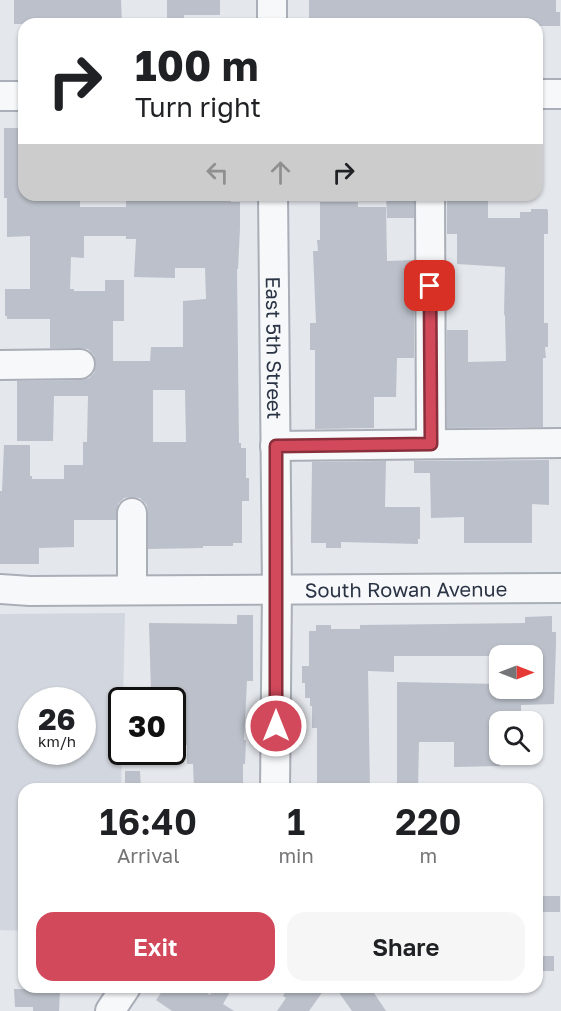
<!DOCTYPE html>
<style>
:root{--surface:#fff;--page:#f6f6f6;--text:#202124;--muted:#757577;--accent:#d1495b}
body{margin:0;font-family:"Golos Text",sans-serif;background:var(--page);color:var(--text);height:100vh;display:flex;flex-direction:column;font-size:22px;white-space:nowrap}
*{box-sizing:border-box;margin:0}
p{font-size:20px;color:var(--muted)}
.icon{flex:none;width:33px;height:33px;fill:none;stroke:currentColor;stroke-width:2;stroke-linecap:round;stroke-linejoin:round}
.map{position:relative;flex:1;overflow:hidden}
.details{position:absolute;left:18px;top:783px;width:525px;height:210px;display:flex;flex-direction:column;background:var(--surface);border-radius:18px;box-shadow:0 2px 4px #0004}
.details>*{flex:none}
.guide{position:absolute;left:18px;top:18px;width:525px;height:183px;border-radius:18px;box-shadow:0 2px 4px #0004;background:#fff;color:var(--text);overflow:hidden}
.needle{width:39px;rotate:90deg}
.controls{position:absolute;left:489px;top:645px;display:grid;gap:12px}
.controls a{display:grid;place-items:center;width:54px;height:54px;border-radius:12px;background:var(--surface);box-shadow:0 2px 4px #0004;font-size:30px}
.speed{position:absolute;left:18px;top:687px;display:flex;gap:12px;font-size:30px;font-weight:700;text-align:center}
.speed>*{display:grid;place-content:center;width:78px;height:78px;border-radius:50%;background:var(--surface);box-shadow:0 2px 4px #0004;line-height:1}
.speed small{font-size:15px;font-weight:400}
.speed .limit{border:3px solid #111;border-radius:9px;background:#fff;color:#111}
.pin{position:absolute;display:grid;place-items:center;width:51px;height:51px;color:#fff;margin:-26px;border-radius:12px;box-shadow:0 3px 9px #0006}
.me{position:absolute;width:66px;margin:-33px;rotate:0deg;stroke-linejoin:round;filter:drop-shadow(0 0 4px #0008)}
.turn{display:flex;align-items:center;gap:21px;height:126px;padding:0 18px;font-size:27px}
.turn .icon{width:78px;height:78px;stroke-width:2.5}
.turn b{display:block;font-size:42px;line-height:51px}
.lanes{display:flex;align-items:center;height:57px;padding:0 18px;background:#0003;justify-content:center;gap:30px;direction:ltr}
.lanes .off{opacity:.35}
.eta{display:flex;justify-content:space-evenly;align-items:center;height:102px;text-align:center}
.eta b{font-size:36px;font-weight:600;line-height:42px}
.cta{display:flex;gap:12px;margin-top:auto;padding:12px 18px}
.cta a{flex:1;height:69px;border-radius:18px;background:var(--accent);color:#fff;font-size:24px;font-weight:600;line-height:69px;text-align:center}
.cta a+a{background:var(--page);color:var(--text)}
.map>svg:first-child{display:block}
</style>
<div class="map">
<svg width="561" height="1011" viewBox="0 0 561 1011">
<rect width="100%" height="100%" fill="#e4e7ec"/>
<path fill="#d2d6de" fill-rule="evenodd" d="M125 613 121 789H24V931L0 930V614ZM32 700H82V752H32Z"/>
<g fill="#bbc0ca" fill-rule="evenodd">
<polygon points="14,0 121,0 122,24 14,24"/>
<polygon points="167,0 220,0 220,15 184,15 184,22 167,22"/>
<polygon points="309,0 556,0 556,12 560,12 560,26 537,26 537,24 309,24"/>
<path d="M4 128H24V195H80V207H126V195H231V202H240V228L238 269H237L239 443H241V448H246V478H249V501H242V543H233V546H203V548L148 549V513L147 505 140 498 131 497 124 498 118 504 116 520H74V547L39 548V564H0V491H2L4 445H30V476H32V479H64V465H83V442H87L88 396H54L53 441H17V381L81 380 89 378 94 373 96 364 94 355 88 349 80 348H50V319H7V316H5V289H30V236L7 237V198H4ZM84 236H126V239H136L134 277 175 278V268H205L206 299 183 301V347H151L150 361H113V321H124V280H105V291H74V289H70L71 257 84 258ZM153 390H185L186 442H153Z"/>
<polygon points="386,195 414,195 414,218 387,218"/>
<polygon points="447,195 488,195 488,218 520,218 520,212 531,212 531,209 547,209 548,211 548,234 544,234 544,323 548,323 548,347 545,347 546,358 543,358 543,427 447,428 447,330 468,330 468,362 506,361 505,316 504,314 505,267 457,264 457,234 447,234"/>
<polygon points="320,202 358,202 358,207 386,207 387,261 414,260 414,358 397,358 396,397 374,397 374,428 315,429 315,350 310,350 310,323 316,323 313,251 318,251 317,240 320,240"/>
<polygon points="549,460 549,505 532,504 532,543 464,543 464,517 431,518 430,473 414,473 414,461"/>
<polygon points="386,461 385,507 420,507 420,539 418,539 418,544 341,542 341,548 326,548 326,543 311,543 312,462"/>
<polygon points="237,615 253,615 253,681 247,681 244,740 246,740 245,764 243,764 243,789 194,789 193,764 187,764 187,745 173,744 172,693 151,693 149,623 237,624"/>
<polygon points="552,616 552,632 556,632 556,643 554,704 521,705 521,722 500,722 500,766 454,767 454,742 419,742 418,789 397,789 397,682 500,684 500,688 532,688 532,656 394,656 394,672 368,671 370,789 317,789 317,728 312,728 312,706 310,706 310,698 305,698 305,683 302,683 302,666 309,666 309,631 316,631 316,625 331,625 331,629 360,629 360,625 525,623 525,617"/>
<polygon points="125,771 140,771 141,789 125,789"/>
<rect x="537" y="896" width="23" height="16"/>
<rect x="537" y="956" width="17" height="15"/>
<polygon points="165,987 199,987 210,995 214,987 233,987 223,1004 234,1011 172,1011 156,1000"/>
<polygon points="289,987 326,987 309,1011 277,1011 286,998 283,996"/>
<polygon points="335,987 370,987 386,1011 352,1011"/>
<polygon points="14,989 60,990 59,1011 33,1011 33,1007 15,1007"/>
</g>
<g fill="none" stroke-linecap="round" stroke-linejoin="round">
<g stroke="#a9aeb7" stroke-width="32">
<g id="minor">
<polyline points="272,0 272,24"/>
<polyline points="537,94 561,94"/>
<polyline points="0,96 24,96"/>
<path id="s1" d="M273 195 277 589 275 789"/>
<polyline points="430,195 431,444"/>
<polyline points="0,365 80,364"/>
<polyline points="275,446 561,443"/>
<polyline points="132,513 132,590"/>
<path id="s2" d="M0 589 30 591 561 588"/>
<polyline points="110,1011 126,987"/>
</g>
</g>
<use href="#minor" stroke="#f7f8fa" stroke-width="28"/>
</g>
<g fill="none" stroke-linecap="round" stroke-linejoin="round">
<g stroke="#882f3b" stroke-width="15">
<polyline id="route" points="276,726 276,446 431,444 430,286"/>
</g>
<use href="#route" stroke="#d1495b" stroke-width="10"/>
</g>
<g text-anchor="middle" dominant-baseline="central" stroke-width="6" stroke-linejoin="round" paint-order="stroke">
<g font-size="20" fill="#2b3445" stroke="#f4f6f9">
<text stroke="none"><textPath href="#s1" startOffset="153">East 5th Street</textPath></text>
<text stroke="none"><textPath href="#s2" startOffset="406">South Rowan Avenue</textPath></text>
</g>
</g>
</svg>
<div class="controls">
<a><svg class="needle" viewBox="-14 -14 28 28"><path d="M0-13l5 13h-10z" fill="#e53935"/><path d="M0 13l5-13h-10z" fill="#757577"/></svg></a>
<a><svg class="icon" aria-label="search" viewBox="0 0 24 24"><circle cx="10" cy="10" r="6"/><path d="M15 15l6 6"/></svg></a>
</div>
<div class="speed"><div>26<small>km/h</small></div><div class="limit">30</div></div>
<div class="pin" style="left:430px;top:286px;background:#d93025"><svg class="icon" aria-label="arrive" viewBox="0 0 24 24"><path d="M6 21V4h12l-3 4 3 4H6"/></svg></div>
<svg class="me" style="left:276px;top:726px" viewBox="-20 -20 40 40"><circle r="17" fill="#d1495b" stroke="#fff" stroke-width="3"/><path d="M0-11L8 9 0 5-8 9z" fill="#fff"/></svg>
<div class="guide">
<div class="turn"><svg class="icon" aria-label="right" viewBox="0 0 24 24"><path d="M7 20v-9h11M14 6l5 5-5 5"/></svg><div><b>100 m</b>Turn right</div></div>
<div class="lanes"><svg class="icon off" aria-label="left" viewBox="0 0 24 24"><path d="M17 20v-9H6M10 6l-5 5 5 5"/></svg><svg class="icon off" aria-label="ahead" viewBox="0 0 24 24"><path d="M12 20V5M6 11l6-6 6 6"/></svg><svg class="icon" aria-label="right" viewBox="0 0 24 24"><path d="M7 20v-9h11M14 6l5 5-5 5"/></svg></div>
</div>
<section class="details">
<div class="eta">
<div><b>16:40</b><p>Arrival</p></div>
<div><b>1</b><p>min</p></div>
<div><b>220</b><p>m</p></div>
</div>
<div class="cta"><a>Exit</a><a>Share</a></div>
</section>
</div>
